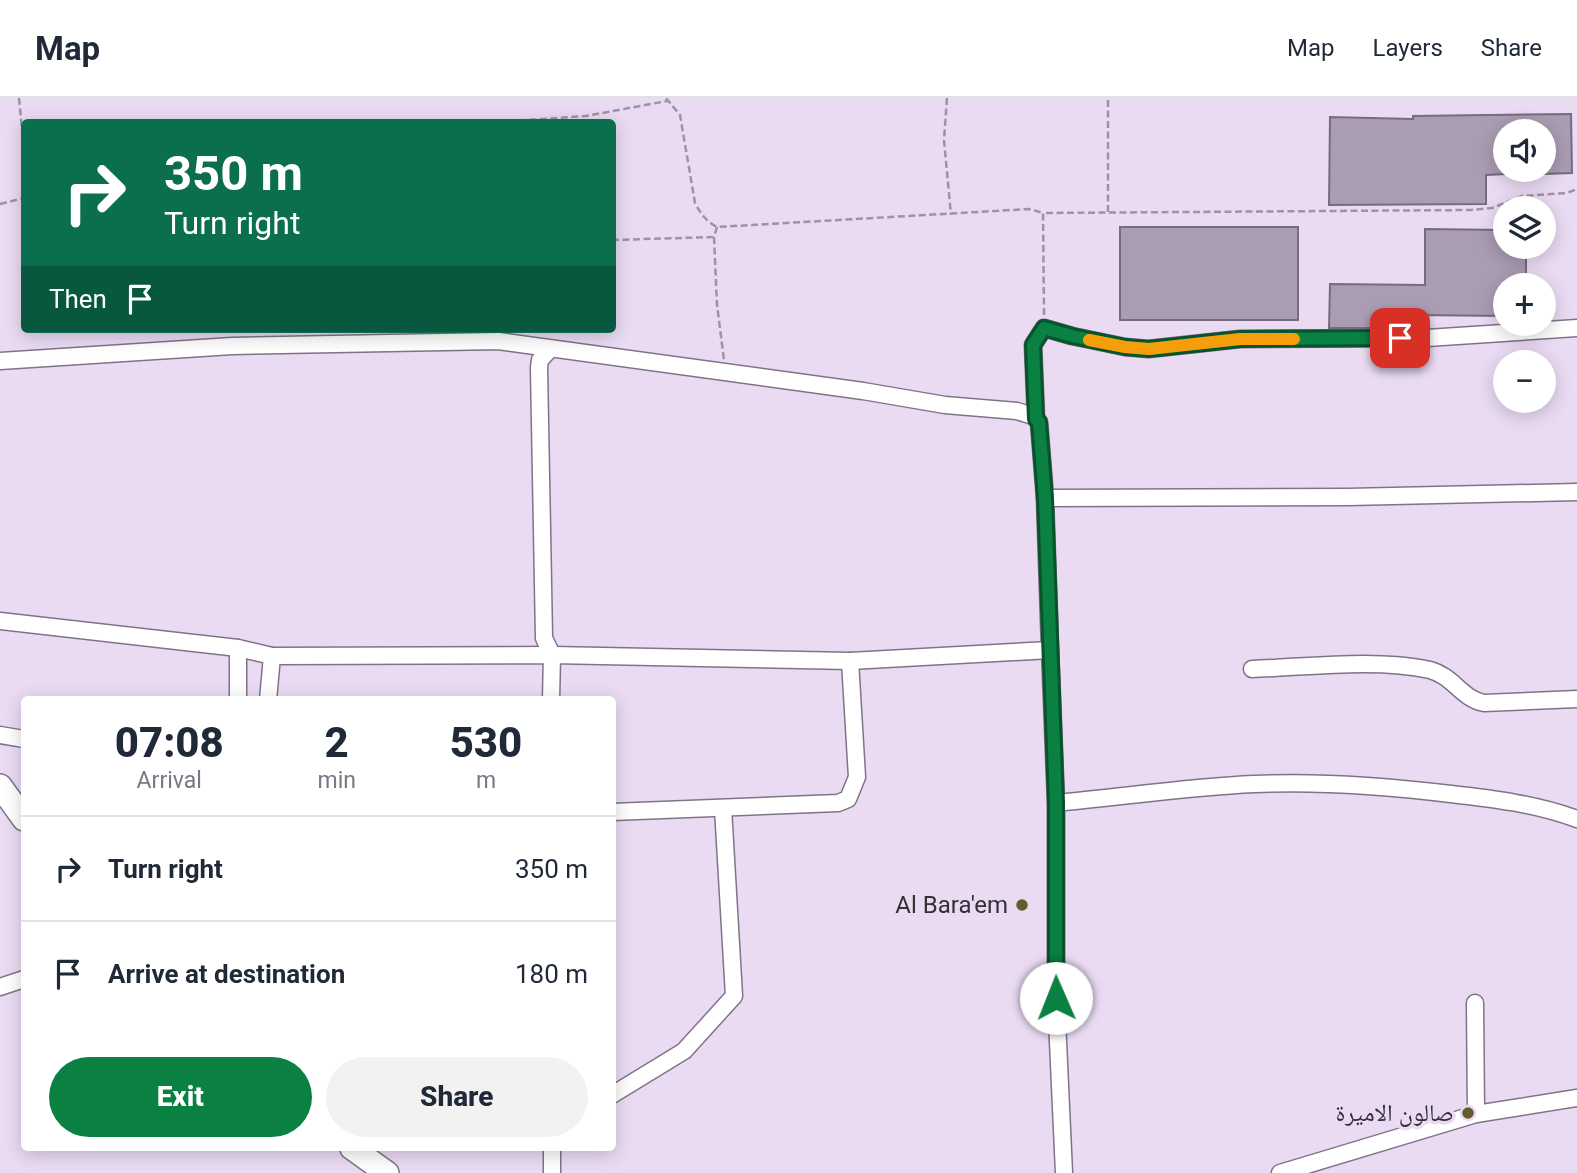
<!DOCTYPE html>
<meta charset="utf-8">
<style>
:root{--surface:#fff;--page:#f2f2f3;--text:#1f2937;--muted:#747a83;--line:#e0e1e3;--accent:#0b8043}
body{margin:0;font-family:Roboto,"Noto Naskh Arabic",sans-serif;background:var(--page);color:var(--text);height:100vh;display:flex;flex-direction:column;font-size:26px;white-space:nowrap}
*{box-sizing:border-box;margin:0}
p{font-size:23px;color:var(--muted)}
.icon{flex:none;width:38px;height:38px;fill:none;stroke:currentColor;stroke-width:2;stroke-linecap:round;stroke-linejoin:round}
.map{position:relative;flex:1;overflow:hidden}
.sheet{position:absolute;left:21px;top:598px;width:595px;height:455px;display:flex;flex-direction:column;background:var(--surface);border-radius:7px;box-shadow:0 4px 18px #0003}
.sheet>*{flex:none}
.top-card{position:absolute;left:21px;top:21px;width:595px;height:214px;border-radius:7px;box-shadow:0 4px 18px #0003;background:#0b6e4f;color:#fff;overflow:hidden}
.controls{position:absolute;left:1493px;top:21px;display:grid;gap:14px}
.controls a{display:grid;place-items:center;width:63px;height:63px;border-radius:50%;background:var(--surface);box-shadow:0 4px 18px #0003;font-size:35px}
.pin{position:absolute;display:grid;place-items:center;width:60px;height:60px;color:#fff;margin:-30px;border-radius:14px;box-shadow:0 4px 10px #0006}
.me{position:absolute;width:77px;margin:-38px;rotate:359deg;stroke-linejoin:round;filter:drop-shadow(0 0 5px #0008)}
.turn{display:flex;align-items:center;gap:24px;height:147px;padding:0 28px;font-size:32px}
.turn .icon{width:91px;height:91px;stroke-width:2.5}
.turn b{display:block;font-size:49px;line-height:60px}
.then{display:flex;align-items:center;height:66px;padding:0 28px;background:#0003;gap:14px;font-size:26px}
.eta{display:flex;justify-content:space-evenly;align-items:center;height:119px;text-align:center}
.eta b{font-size:42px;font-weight:800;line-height:49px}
.action{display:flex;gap:14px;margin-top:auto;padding:14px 28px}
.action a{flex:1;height:80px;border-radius:42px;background:var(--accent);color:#fff;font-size:28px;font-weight:800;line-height:80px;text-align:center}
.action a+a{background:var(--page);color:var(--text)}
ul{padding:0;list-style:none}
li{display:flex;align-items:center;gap:21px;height:105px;padding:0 28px;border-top:2px solid var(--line)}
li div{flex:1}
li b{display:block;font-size:26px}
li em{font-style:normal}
header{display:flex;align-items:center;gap:42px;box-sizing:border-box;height:98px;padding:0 35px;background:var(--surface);border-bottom:2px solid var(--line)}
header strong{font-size:33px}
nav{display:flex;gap:38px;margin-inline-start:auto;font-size:24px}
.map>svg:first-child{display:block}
</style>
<header>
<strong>Map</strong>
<nav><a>Map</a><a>Layers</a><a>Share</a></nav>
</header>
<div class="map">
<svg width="1577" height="1075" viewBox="0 0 1577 1075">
<rect width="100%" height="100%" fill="#eadbf3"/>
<g fill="#aa9cb2" stroke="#786a7f" stroke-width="2">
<polygon points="1571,16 1572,75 1544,76 1544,33 1505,33 1505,76 1486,77 1486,106 1329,107 1330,19 1413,21 1413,18"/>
<rect x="1120" y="129" width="178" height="93"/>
<polygon points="1425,131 1505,132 1505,149 1526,149 1526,187 1505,187 1505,218 1412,217 1412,230 1329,230 1330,186 1425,187"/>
</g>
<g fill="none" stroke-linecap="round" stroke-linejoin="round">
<g stroke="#807388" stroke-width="19">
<g id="street">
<polyline points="550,251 540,262 539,270 544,540 552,557 551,602"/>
<polyline points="0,263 232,248 498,243 863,293 945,307 1017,313 1033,318 1039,324 1045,400 1348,399 1577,394"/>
<polyline points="1036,321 1033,247 1044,230 1072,238 1125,249 1148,251 1240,241 1427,240 1577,230"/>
<polyline points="0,523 238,550 272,558 552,557 850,563 1050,552 1045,400"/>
<polyline points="238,550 238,602"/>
<polyline points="1050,552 1056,705"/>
<path d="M1252 571C1307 569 1377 560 1430 572 1453 578 1462 601 1484 605L1577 601"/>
<polyline points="268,602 272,558"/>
<polyline points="0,637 24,641"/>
<polyline points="612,714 838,705 848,701 857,679 850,563"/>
<polyline points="0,889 24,881"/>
<polyline points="1475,905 1476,1016"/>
<polyline points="612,997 684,953 734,898 723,710"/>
<polyline points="552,1050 552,1075"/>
<path d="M1064 1075 1056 900V705C1122 699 1188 689 1254 686 1319 683 1386 688 1451 696 1495 701 1536 706 1577 721"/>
<polyline points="1280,1075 1476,1016 1577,1000"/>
</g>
</g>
<g stroke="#807388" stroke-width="26">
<g id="secondary">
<polyline points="0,688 24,721"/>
<polyline points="352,1050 387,1075"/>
</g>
</g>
<g stroke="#9e92a4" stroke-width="2.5" stroke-dasharray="7 3.5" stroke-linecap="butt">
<polyline points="19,0 24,53"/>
<path d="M666 0 680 17 695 105C701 116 706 123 717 129L1029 111 1043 115"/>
<polyline points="947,0 944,42 951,117"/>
<polyline points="498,24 586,18 667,3"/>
<polyline points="0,106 24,100"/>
<polyline points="1108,114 1108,0"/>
<polyline points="717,129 714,139 717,207 724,262"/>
<polyline points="612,142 714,139"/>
<polyline points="1044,217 1043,115 1471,112 1492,110 1522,98 1567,95 1577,91"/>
</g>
<use href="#street" stroke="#fff" stroke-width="16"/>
<use href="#secondary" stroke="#fff" stroke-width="23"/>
</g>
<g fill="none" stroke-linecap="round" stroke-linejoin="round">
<g stroke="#07532c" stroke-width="18">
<polyline id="route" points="1056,900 1056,705 1045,400 1039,324 1036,321 1033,247 1044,230 1072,238 1125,249 1149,251 1240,241 1400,240"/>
</g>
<use href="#route" stroke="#0b8043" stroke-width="12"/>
<polyline stroke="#f59e0b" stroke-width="12" points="1089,242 1125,249 1149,251 1240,241 1294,241"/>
</g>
<g fill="#625d29" stroke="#eadbf3" stroke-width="2.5">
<circle cx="1022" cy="807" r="7"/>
<circle cx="1468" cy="1015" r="7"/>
</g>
<g text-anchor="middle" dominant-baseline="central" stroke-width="7" stroke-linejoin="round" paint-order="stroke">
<g font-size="24" fill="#352f38" stroke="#eadbf3" text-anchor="end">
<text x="1008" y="807">Al Bara'em</text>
<text x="1454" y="1015">صالون الاميرة</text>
</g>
</g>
</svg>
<div class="controls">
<a><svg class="icon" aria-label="sound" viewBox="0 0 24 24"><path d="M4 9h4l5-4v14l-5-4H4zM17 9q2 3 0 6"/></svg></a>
<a><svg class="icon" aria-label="layers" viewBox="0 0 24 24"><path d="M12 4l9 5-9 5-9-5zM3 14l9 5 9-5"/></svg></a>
<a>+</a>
<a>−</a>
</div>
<div class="pin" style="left:1400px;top:240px;background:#d93025"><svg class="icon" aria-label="arrive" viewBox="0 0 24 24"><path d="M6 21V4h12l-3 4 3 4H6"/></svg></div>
<svg class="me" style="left:1056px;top:900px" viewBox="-20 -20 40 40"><circle r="19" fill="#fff"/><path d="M0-13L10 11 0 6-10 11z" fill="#0b8043"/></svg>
<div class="top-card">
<div class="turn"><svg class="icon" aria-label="right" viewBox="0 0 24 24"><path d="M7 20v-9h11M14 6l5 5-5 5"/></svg><div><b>350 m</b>Turn right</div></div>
<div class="then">Then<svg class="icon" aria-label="arrive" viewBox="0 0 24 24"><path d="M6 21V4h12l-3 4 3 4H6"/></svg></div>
</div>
<section class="sheet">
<div class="eta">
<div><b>07:08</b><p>Arrival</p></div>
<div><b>2</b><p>min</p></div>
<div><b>530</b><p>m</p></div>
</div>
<ul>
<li><svg class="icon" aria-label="right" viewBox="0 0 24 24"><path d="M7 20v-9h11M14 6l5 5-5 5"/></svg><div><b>Turn right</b></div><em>350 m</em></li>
<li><svg class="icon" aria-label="arrive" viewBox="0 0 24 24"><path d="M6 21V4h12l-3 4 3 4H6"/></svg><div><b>Arrive at destination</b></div><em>180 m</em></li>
</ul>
<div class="action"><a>Exit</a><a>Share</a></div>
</section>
</div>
